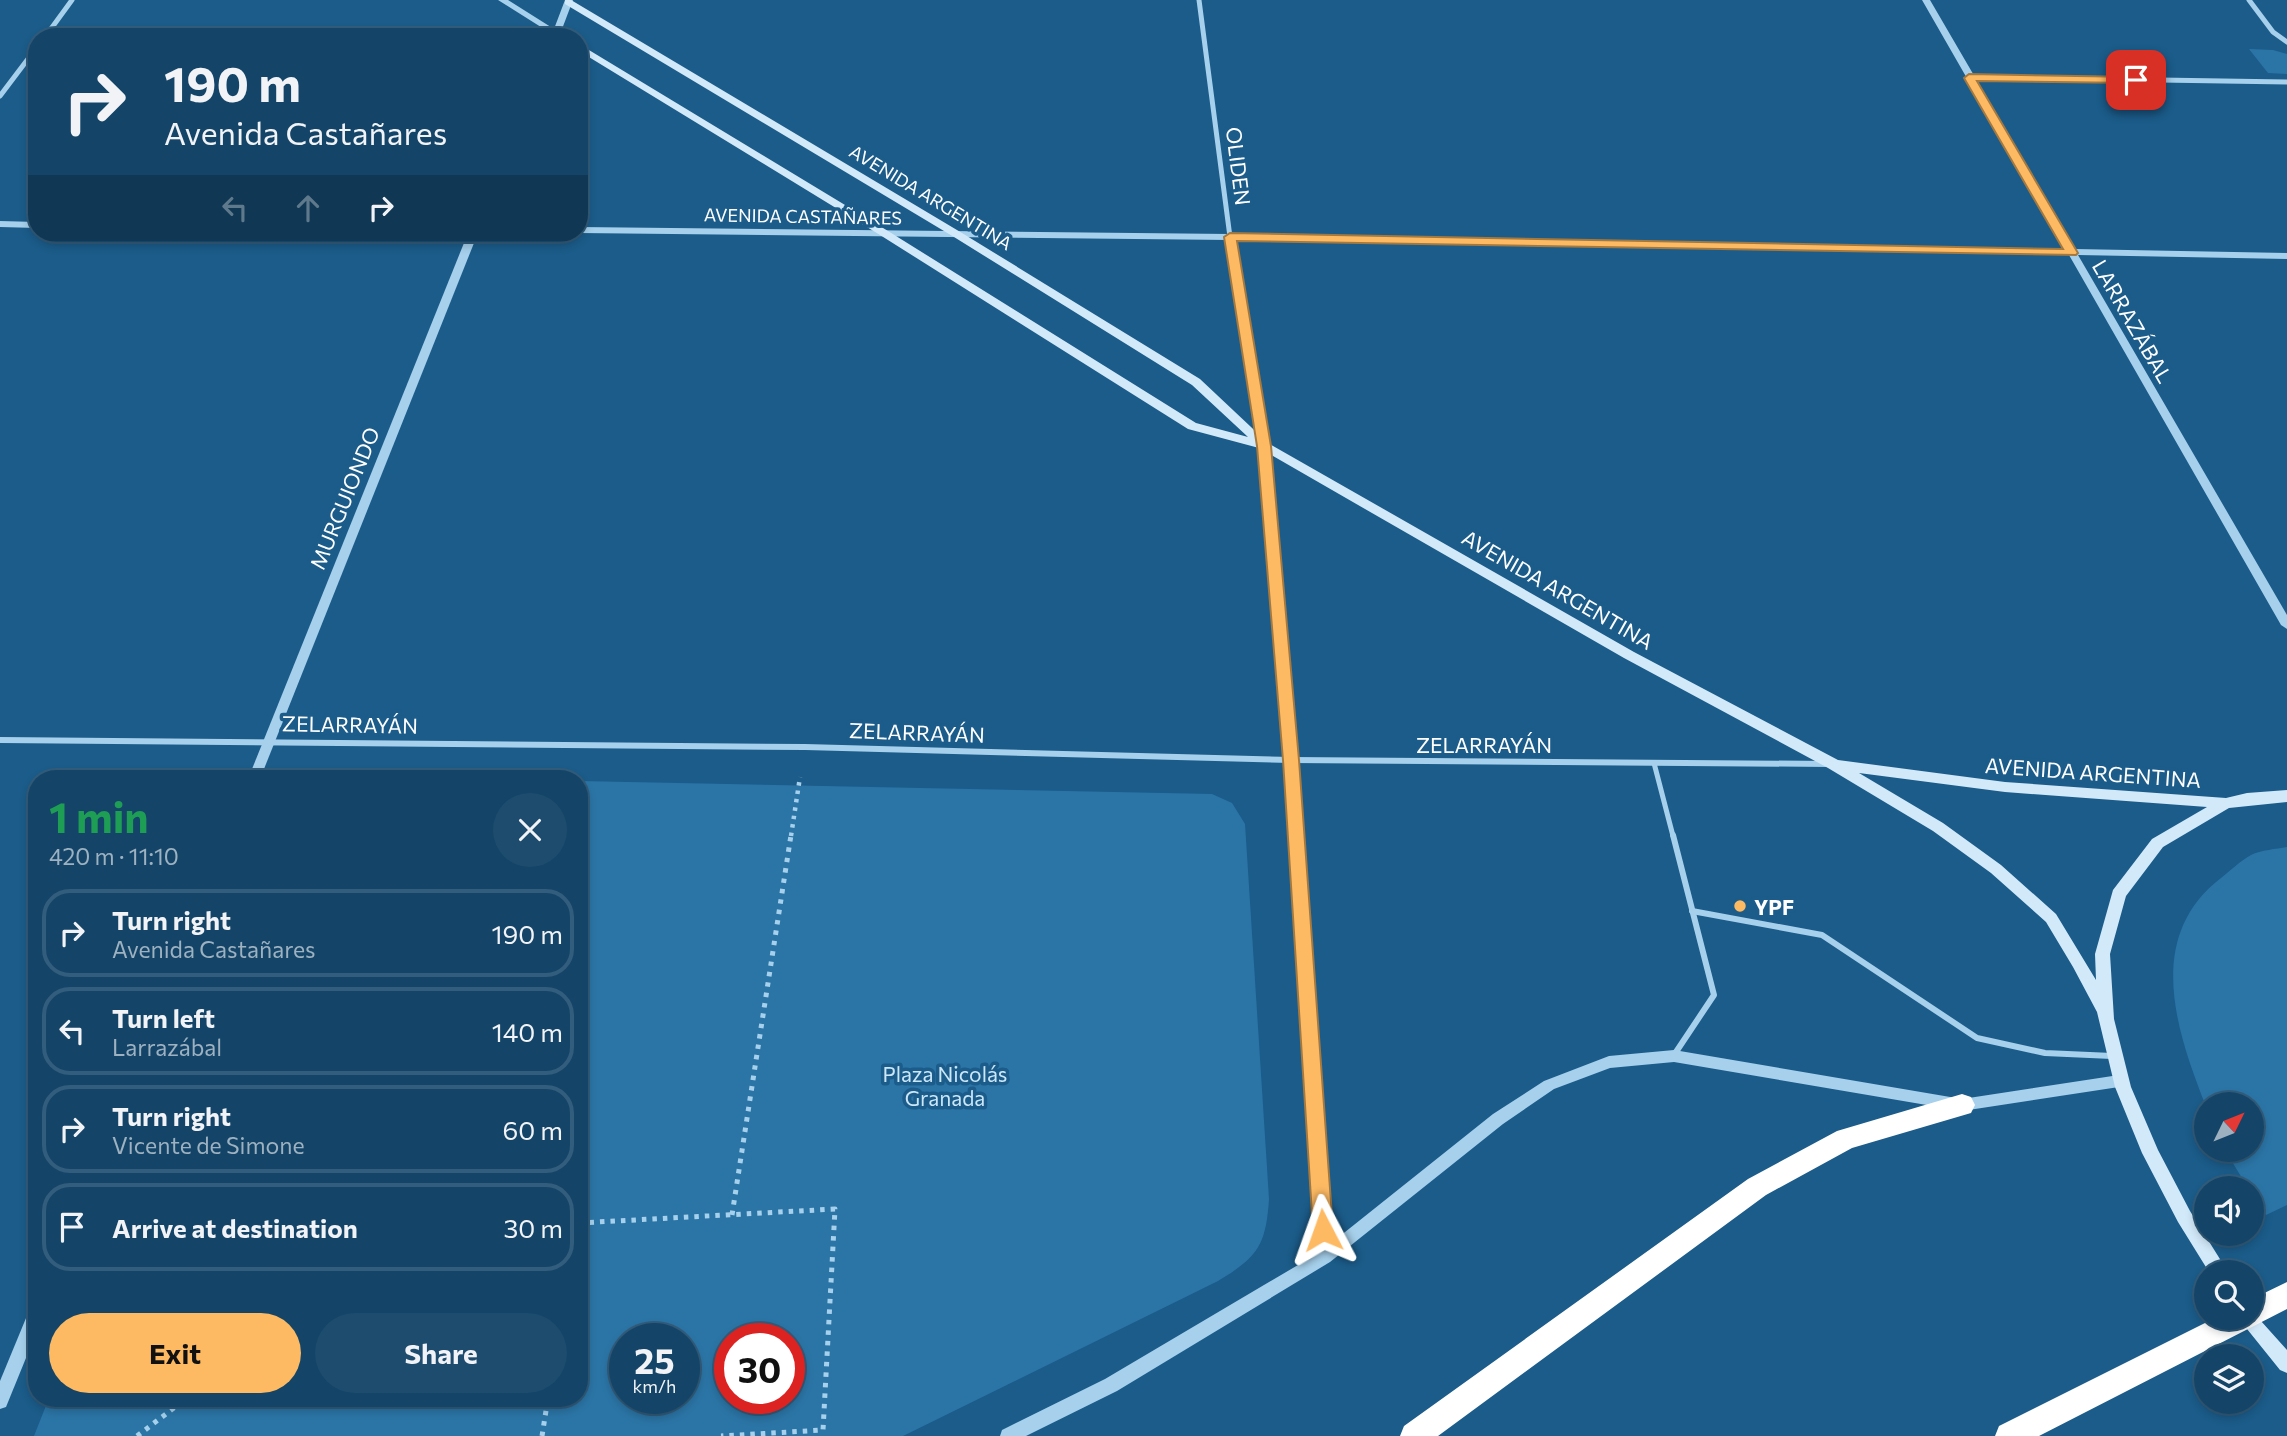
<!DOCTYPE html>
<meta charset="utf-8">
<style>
:root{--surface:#144568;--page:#1d4c6e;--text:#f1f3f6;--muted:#9db1c0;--line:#335d7c;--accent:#fdba63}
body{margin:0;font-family:Commissioner,sans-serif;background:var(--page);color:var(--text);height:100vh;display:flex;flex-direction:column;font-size:26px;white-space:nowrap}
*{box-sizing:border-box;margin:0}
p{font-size:23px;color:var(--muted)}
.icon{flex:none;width:38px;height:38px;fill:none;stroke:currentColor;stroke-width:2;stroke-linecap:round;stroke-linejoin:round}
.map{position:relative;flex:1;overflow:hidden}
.sheet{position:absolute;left:28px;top:770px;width:560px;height:637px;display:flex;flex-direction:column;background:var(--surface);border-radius:28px;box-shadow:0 4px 10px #0003,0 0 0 2px var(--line)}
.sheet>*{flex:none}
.guide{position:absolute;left:28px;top:28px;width:560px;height:214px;border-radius:28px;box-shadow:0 4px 10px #0003,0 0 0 2px var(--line);background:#144568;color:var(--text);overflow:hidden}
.needle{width:46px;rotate:47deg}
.tools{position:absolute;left:2194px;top:1092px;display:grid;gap:14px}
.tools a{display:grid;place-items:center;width:70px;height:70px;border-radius:50%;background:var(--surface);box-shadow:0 4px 10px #0003,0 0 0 2px var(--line);font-size:35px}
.speed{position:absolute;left:609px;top:1323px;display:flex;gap:14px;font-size:35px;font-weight:700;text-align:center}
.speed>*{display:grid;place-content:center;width:91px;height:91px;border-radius:50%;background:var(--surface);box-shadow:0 4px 10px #0003,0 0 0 2px var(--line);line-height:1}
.speed small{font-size:18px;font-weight:400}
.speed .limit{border:10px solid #d22;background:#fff;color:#111}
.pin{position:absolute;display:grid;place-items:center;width:60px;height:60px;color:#fff;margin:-30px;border-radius:14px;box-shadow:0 4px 10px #0006}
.me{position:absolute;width:77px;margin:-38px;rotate:356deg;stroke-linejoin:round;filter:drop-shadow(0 0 5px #0008)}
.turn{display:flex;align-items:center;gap:24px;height:147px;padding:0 21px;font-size:32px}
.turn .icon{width:91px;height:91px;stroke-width:2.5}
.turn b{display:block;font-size:49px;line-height:60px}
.lanes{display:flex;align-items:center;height:66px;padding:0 21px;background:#0003;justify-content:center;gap:35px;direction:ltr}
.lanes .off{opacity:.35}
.round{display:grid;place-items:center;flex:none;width:74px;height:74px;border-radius:37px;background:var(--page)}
.summary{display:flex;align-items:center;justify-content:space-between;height:119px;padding:0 21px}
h1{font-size:42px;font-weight:700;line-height:52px;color:#1e9e55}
.cta{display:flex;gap:14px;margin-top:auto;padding:14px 21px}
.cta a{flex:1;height:80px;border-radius:42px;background:var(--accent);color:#111;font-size:28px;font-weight:700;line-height:80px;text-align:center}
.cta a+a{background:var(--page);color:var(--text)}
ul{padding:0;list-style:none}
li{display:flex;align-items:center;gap:21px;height:88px;margin:0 14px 10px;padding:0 7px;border:4px solid var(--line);border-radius:28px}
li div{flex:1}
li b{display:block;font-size:26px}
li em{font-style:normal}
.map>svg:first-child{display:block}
</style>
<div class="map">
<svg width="2287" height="1436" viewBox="0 0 2287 1436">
<rect width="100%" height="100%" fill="#1b5c8a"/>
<g fill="#2b75a6" fill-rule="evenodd">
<polygon points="2249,49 2273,50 2287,54 2287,74 2268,73"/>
<path d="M579 781 1212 794 1232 803 1245 824 1269 1199C1266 1245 1258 1257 1218 1281L903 1436H34L49 1398H579ZM625 1339H684V1398H625ZM730 1339H789V1398H730Z"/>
<path d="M2287 847V1205L2266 1215 2252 1194V1188H2248L2225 1150H2252V1104H2207V1109C2177 1033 2143 938 2221 878 2230 871 2240 861 2251 855 2261 850 2276 849 2287 847Z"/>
</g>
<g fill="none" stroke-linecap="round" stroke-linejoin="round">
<polyline stroke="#a6d0ec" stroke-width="4.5" stroke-dasharray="3.5 5" stroke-linecap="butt" points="791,836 800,777"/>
<g stroke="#a6d0ec" stroke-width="5" stroke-dasharray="4.5 6" stroke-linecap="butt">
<polyline points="732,1215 791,835"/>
<polyline points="579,1223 835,1209 823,1430 721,1436"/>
<polyline points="137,1436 187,1398"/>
<polyline points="542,1436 548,1398"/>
</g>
<polyline stroke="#a6d0ec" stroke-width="5" points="1654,763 1673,836"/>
<g stroke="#a6d0ec" stroke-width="6">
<polyline points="1673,835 1714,995 1674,1055"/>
<polyline points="1692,911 1822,935 1977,1038 2045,1053 2112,1056"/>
</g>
<g stroke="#a6d0ec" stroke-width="5">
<polyline points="1199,0 1230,237 1251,367"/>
<polyline points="2249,0 2273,32 2287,42"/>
<polyline points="45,37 72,0"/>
<polyline points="1969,77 2287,82"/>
<polyline points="0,96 37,47"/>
</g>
<g stroke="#a6d0ec" stroke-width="6">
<polyline points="1251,366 1264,446 1296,836"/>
<polyline points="0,740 805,747 1291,760 1830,764"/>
</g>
<polyline stroke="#a6d0ec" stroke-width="9" points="1296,835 1325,1257"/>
<g fill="#a6d0ec" fill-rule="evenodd">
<polygon points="498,0 508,0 554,29 565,0 573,0 559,37 551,37 552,34"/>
<polygon points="1922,0 1930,0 2075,249 2287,253 2287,259 2078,255 2287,615 2287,629 2281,625 2069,255 1230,240 579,233 579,227 1230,234 2065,249"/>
<polygon points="0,221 37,222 37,228 0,227"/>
<polygon points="468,233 478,233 260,779 248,779"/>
<polygon points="1674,1050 1962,1099 2119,1075 2124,1077 2126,1081 2124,1085 2119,1087 1962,1111 1674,1062 1610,1068 1554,1089 1503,1124 1330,1262 1117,1391 1026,1436 1000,1436 1002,1430 1105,1379 1320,1252 1493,1114 1544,1081 1609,1056"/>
<polygon points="37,1304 37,1331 6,1407 0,1409 0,1381 31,1306"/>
</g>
<g fill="#d2e9f9" fill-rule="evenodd">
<path d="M565 0H571L962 233 1200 379 1268 443 1634 652 1838 760 2005 782 2226 798 2247 793 2287 790V802L2229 808 2163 847 2126 896 2110 954 2114 1019 2131 1087 2158 1150 2190 1211 2228 1272H2209L2178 1222 2142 1153 2115 1087 2097 1012 2073 967 2046 922 1991 873 1933 831 1828 768 1624 658 1259 448 1188 429 880 235 579 51V44L888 231 1196 423 1248 437 1192 385 954 237 565 4ZM1859 773 2005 792 2207 807 2152 839 2113 890 2095 954 2096 980 2056 914 2001 865 1943 823Z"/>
<polygon points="557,31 566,37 555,37 552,34"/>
<polygon points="2252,1311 2287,1350 2287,1373 2280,1370 2243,1324 2240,1318 2252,1318"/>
</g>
<g fill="#fff" fill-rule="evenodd">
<polygon points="1962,1094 1971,1097 1975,1105 1971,1113 1852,1148 1766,1195 1438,1436 1400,1436 1404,1426 1748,1179 1837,1131"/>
<polygon points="2287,1282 2287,1309 2039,1436 1995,1436 1999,1426 2215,1318 2252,1318 2252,1299"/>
</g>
</g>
<polygon fill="#fdba63" stroke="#a47940" stroke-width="2" points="1969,74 2136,77 2141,80 2136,83 1977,81 2078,253 2076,255 1237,241 1271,446 1299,760 1333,1230 1330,1236 1323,1239 1316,1236 1313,1230 1283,760 1257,446 1224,237 1230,233 2063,249 1964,78"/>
<circle fill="#fdba63" stroke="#1b5c8a" stroke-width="2.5" cx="1740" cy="906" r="7"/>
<g text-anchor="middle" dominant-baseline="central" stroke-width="7" stroke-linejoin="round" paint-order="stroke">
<g font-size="18" fill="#fff" stroke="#1b5c8a">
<text transform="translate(931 197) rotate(31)">AVENIDA ARGENTINA</text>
<text transform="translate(803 216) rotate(1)">AVENIDA CASTAÑARES</text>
</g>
<g font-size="21" fill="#fff" stroke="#1b5c8a">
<text transform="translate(1239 166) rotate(83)">OLIDEN</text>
<text transform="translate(2133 321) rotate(60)">LARRAZÁBAL</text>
<text transform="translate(344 498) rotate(-68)">MURGUIONDO</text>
<text transform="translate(1558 589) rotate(30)">AVENIDA ARGENTINA</text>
<text transform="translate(350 724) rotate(1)">ZELARRAYÁN</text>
<text transform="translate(917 732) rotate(2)">ZELARRAYÁN</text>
<text x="1484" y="744">ZELARRAYÁN</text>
<text transform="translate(2093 772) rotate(4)">AVENIDA ARGENTINA</text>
</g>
<g font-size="21" font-weight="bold" fill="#fff" stroke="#1b5c8a" text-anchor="start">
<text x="1754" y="906">YPF</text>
</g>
<g font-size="21" fill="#cbe7f9" stroke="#1b5c8a">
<text x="945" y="1073">Plaza Nicolás<tspan x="945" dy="24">Granada</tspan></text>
</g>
</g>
</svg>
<div class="tools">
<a><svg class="needle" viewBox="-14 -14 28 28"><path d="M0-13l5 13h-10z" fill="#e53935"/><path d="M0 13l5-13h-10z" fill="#9db1c0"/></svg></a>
<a><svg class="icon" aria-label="sound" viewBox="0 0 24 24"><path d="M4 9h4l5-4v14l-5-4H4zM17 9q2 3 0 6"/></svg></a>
<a><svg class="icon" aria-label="search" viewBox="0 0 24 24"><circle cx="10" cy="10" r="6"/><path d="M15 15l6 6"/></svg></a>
<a><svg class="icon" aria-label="layers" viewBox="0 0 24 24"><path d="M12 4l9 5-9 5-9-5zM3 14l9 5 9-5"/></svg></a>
</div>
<div class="speed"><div>25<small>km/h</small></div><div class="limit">30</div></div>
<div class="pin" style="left:2136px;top:80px;background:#d93025"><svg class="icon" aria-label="arrive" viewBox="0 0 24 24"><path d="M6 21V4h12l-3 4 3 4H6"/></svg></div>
<svg class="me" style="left:1323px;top:1230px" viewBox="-20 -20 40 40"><path d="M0-17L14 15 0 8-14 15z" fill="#fdba63" stroke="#fff" stroke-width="4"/></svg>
<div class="guide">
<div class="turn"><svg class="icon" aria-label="right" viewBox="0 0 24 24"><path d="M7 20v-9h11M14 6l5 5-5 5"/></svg><div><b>190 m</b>Avenida Castañares</div></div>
<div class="lanes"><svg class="icon off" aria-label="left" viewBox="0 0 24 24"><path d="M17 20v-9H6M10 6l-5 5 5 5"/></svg><svg class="icon off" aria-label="ahead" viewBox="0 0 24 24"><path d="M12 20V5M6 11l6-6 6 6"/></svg><svg class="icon" aria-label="right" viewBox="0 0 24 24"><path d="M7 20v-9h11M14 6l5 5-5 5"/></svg></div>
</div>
<section class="sheet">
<div class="summary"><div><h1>1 min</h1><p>420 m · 11:10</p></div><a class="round"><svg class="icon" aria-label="close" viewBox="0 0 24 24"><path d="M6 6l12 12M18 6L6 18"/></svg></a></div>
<ul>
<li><svg class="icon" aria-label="right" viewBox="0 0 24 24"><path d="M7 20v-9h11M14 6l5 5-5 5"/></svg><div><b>Turn right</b><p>Avenida Castañares</p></div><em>190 m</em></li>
<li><svg class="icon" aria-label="left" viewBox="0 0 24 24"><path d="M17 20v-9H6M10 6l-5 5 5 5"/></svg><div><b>Turn left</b><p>Larrazábal</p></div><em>140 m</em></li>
<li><svg class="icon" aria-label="right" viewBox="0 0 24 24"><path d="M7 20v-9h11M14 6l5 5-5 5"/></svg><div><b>Turn right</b><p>Vicente de Simone</p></div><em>60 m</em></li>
<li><svg class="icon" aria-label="arrive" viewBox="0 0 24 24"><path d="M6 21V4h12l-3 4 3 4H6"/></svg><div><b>Arrive at destination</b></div><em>30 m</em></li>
</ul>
<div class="cta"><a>Exit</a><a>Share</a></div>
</section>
</div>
